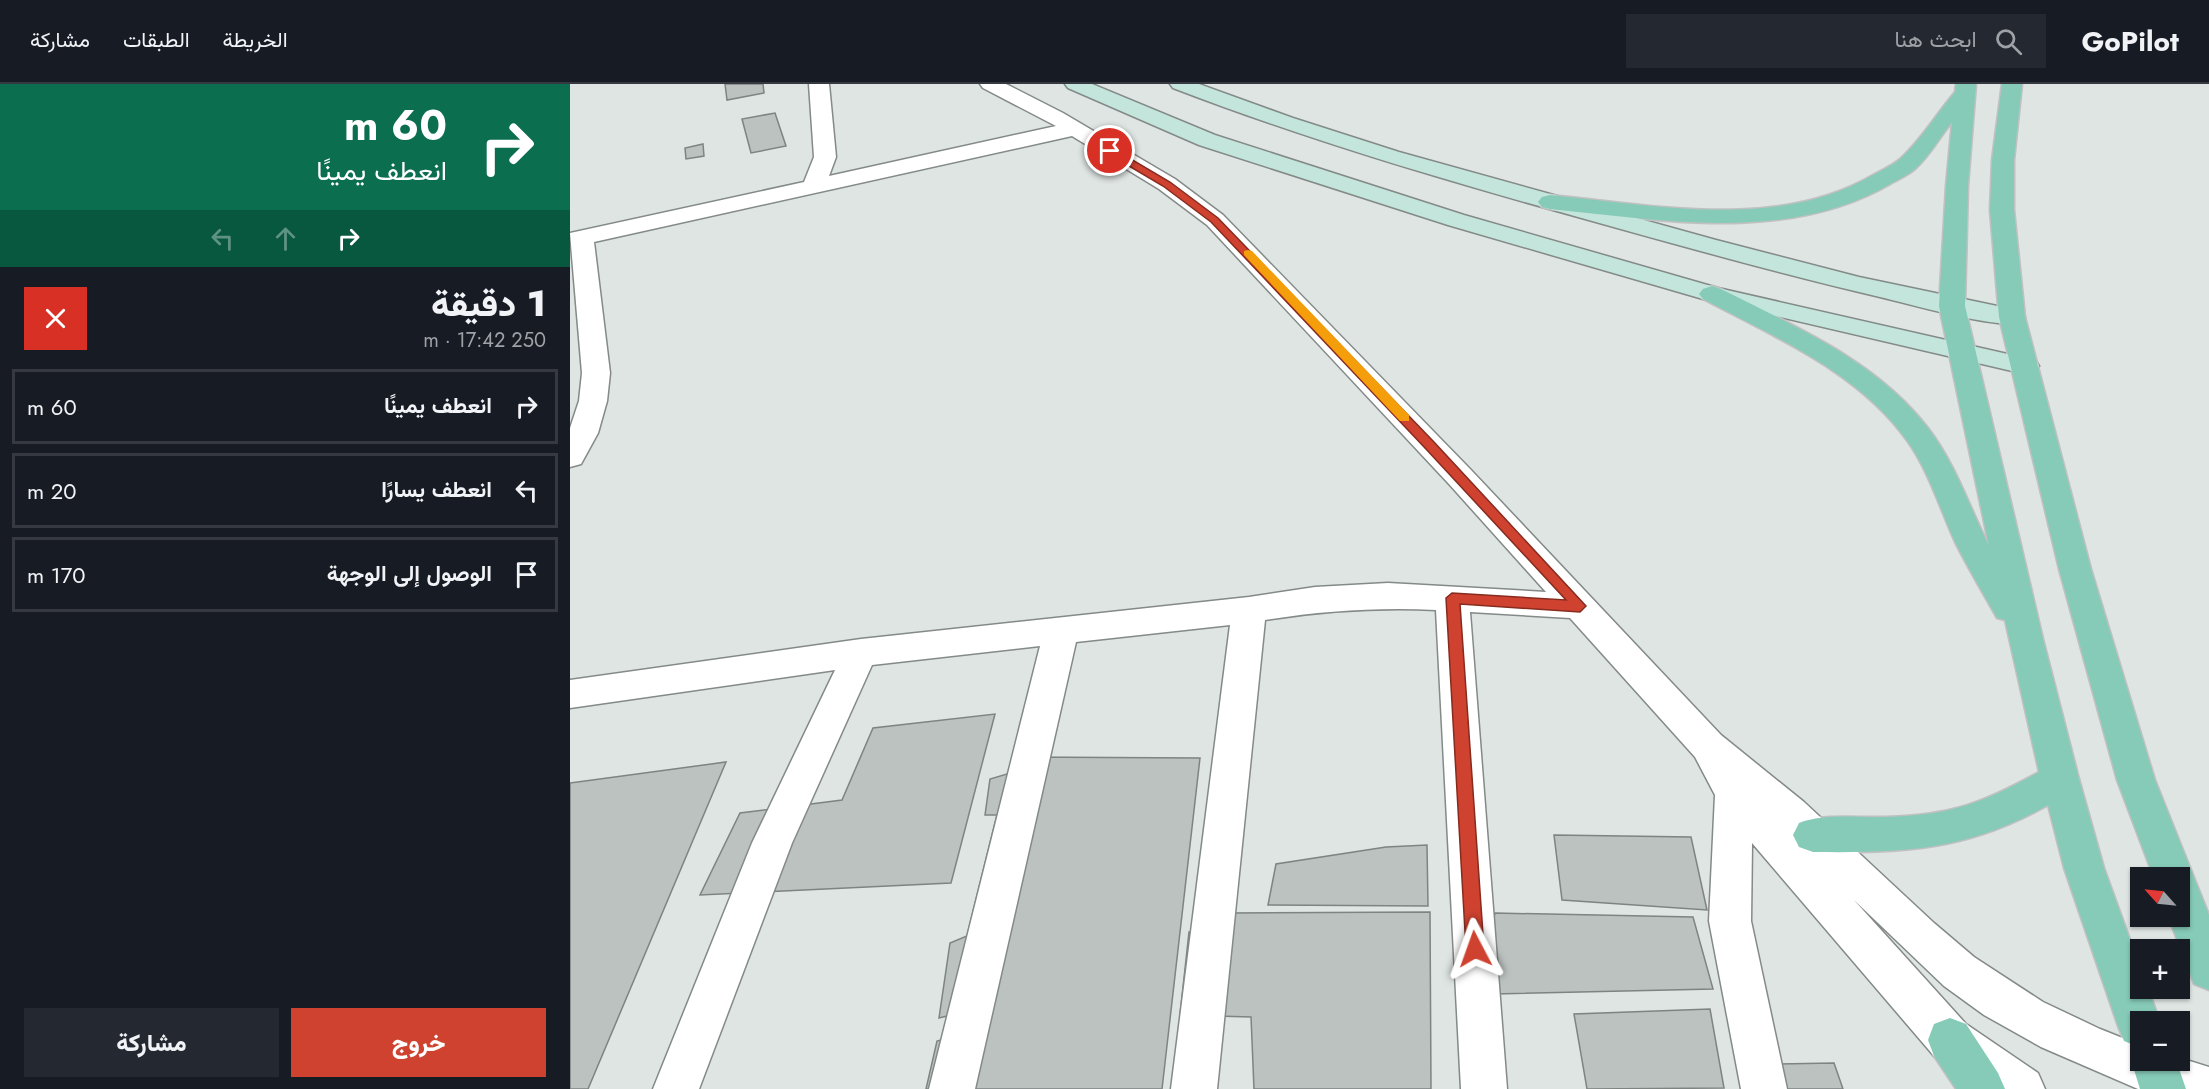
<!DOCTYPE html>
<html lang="ar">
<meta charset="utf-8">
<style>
:root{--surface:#171b24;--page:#242831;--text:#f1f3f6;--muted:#9ea1a6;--line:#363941;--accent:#cf4230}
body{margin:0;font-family:Jost,Vazirmatn,sans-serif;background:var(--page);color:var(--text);direction:rtl;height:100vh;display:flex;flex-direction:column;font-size:22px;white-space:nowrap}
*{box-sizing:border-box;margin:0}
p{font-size:20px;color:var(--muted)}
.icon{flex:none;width:33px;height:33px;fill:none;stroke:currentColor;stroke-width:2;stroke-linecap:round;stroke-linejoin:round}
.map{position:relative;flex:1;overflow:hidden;direction:ltr}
.details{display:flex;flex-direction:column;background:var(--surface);width:570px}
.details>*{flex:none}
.banner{background:#0b6e4f;color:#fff;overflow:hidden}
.needle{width:39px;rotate:297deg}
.fabs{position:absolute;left:1560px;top:783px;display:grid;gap:12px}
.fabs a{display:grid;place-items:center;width:60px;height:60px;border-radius:0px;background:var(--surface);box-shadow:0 2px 4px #0004;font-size:30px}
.pin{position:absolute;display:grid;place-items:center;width:51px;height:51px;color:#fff;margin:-26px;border:3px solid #fff;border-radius:50%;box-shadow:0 2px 6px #0007}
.me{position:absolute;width:66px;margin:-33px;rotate:356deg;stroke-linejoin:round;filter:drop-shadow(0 0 4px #0008)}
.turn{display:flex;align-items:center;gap:21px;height:126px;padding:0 24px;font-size:27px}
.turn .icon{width:78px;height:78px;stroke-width:2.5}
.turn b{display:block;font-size:42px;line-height:51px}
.lanes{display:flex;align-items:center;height:57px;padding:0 24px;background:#0003;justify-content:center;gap:30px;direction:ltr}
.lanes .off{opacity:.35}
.round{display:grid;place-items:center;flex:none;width:63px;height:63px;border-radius:0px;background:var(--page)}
.head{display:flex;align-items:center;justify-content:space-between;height:102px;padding:0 24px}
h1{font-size:36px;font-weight:800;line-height:45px}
.button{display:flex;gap:12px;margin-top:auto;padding:12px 24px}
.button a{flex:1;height:69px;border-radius:0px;background:var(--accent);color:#fff;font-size:24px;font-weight:800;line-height:69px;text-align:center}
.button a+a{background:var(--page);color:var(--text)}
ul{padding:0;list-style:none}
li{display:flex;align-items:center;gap:18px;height:75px;margin:0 12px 9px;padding:0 12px;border:3px solid var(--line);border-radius:0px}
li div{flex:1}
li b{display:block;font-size:22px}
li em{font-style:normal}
header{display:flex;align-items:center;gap:36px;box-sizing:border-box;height:84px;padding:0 30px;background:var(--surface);border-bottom:2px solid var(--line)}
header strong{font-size:28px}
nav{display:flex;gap:33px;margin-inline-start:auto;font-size:21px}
.search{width:420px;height:54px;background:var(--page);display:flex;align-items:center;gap:15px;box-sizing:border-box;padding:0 21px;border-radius:0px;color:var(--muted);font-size:22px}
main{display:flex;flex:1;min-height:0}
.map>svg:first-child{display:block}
</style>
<header>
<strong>GoPilot</strong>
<div class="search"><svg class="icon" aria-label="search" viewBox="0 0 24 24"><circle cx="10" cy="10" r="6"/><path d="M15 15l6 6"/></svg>ابحث هنا</div>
<nav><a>الخريطة</a><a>الطبقات</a><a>مشاركة</a></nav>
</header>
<main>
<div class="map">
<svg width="1639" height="1005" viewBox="0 0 1639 1005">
<rect width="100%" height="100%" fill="#dee5e3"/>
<g fill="#bbc2c0" stroke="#7d8482" stroke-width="1.5">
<polygon points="155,0 193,0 194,9 157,16"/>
<polygon points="205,29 216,62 181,69 172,35"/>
<polygon points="133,60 134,72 116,75 115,64"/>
<polygon points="425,630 381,799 130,811 170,729 272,716 303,644"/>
<polygon points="450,673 630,674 592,1005 356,1005 367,957 382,953 385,930 369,934 380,859 397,852 427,731 415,731 420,695 444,688"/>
<polygon points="156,678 18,1005 0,1005 0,699"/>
<polygon points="984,751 1121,753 1137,826 992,816"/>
<polygon points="857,761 858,822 698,821 706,780 816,763"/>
<polygon points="860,828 861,1005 684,1005 681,933 610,931 619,848 655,848 660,829"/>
<polygon points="925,829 1123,833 1143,905 924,910 917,867"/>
<polygon points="1140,925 1154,1004 1017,1005 1004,930"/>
<polygon points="1264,979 1273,1005 1213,1005 1207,980"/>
</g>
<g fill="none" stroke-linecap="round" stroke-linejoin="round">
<g stroke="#838a87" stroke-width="3">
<path id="street" d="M239 0H259L266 73 259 92 486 42 413 4 410 0H436L493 29 605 95 653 131 901 386 1151 651 1234 718 1364 839 1404 873 1473 918 1530 945 1570 961V976H1610V974L1639 983V1005H1568L1471 963 1414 931 1374 902 1284 816 1396 940 1468 989 1475 1005H1413L1364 972 1182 759 1181 837 1217 1005H1171L1139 837 1145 711 1125 673 1000 534 900 528 937 1005H891L866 526C808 523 752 527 695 536L647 1005H601L660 541 506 558 405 1005H359L470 562 302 581 222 759 129 1005H83L182 759 265 586 0 624V596L291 555 679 513 745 503 818 499 976 508 879 400 637 141 589 105 502 52 24 158 40 289 37 317 28 349 11 380 0 383V344L9 317 12 289 0 149 234 98 244 73Z"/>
</g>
<g stroke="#838a87" stroke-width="3">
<g id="secondary">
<polygon points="495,0 522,0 645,51 894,131 1148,204 1455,274 1465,276 1469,282 1465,288 1455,290 1133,215 878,141 629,61 498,4"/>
<path d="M600 0H629L723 34 829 68 1146 156 1289 193 1451 227 1455 233 1451 239C1427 245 1339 220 1310 213 1208 189 1108 161 1008 133 871 95 736 55 603 4Z"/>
</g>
</g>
<g stroke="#c1c1c1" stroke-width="3">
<g id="primary">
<path d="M1386 0H1406L1398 102 1395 222 1473 555 1509 695 1534 784 1570 883V904H1578L1590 938H1570V976H1606L1616 1005H1570L1561 976 1566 962 1554 957 1548 942 1494 784 1478 721C1397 767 1334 769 1243 768L1229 763 1223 751 1229 739C1256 729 1288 734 1316 733 1382 731 1413 719 1469 688L1435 536 1427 534C1413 509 1398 484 1385 458 1370 425 1359 388 1338 358 1290 289 1205 253 1133 215L1129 210 1133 205 1142 202 1151 205C1224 242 1307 277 1358 344 1385 379 1399 422 1419 462L1369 222 1376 102 1382 38C1370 53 1359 73 1345 85 1338 91 1329 95 1322 99 1219 160 1092 136 980 125L972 123 968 118 972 113 980 111C1084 121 1207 147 1303 91 1312 86 1322 82 1330 75 1351 56 1367 29 1385 8Z"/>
<polygon points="1432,0 1452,0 1444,76 1444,126 1455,233 1521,485 1585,696 1639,831 1639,906 1624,900 1598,832 1610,832 1610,794 1584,794 1547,696 1489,485 1429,233 1420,126 1422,76"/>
<polygon points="1380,934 1396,940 1428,989 1435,1005 1386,1005 1364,972 1358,956 1364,940"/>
</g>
</g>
<use href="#street" fill="#fff" fill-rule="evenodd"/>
<use href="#secondary" fill="#c3e5db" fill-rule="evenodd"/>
<use href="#primary" fill="#86cab8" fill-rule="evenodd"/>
</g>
<polygon fill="#cf4230" stroke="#872b1f" stroke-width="1.5" points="537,65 544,65 600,98 648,134 864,358 1016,522 1010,528 890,520 914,865 911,871 905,873 899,871 896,865 876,514 882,509 996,516 855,364 641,138 593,102 537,69"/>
<polygon fill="#f59e0b" points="678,166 682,167 839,331 839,337 830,337 674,171 674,167"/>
</svg>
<div class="fabs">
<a><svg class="needle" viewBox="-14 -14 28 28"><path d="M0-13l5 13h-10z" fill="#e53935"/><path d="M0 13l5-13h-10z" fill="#9ea1a6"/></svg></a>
<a>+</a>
<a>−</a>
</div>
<div class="pin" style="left:540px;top:67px;background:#d93025"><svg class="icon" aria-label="arrive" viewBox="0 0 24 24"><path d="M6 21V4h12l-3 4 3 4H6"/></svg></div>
<svg class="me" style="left:905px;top:865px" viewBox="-20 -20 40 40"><path d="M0-17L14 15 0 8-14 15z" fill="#cf4230" stroke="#fff" stroke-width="4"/></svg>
</div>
<section class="details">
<div class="banner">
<div class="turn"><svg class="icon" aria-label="right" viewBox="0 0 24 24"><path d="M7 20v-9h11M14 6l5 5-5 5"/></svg><div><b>60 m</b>انعطف يمينًا</div></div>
<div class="lanes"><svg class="icon off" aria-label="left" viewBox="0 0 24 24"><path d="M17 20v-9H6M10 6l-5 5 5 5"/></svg><svg class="icon off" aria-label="ahead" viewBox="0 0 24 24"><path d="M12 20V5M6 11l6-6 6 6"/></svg><svg class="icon" aria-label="right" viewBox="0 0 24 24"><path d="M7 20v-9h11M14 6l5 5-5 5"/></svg></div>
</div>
<div class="head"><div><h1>1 دقيقة</h1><p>250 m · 17:42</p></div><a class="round" style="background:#d93025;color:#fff"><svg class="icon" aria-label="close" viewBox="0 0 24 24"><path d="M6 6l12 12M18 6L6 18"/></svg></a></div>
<ul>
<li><svg class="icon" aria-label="right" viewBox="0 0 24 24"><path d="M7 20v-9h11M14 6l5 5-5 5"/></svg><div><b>انعطف يمينًا</b></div><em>60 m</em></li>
<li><svg class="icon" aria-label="left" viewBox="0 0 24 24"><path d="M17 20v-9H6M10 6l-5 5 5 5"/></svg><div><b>انعطف يسارًا</b></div><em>20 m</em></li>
<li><svg class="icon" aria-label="arrive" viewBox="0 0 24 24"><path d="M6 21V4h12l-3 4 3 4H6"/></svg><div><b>الوصول إلى الوجهة</b></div><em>170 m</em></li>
</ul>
<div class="button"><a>خروج</a><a>مشاركة</a></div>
</section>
</main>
